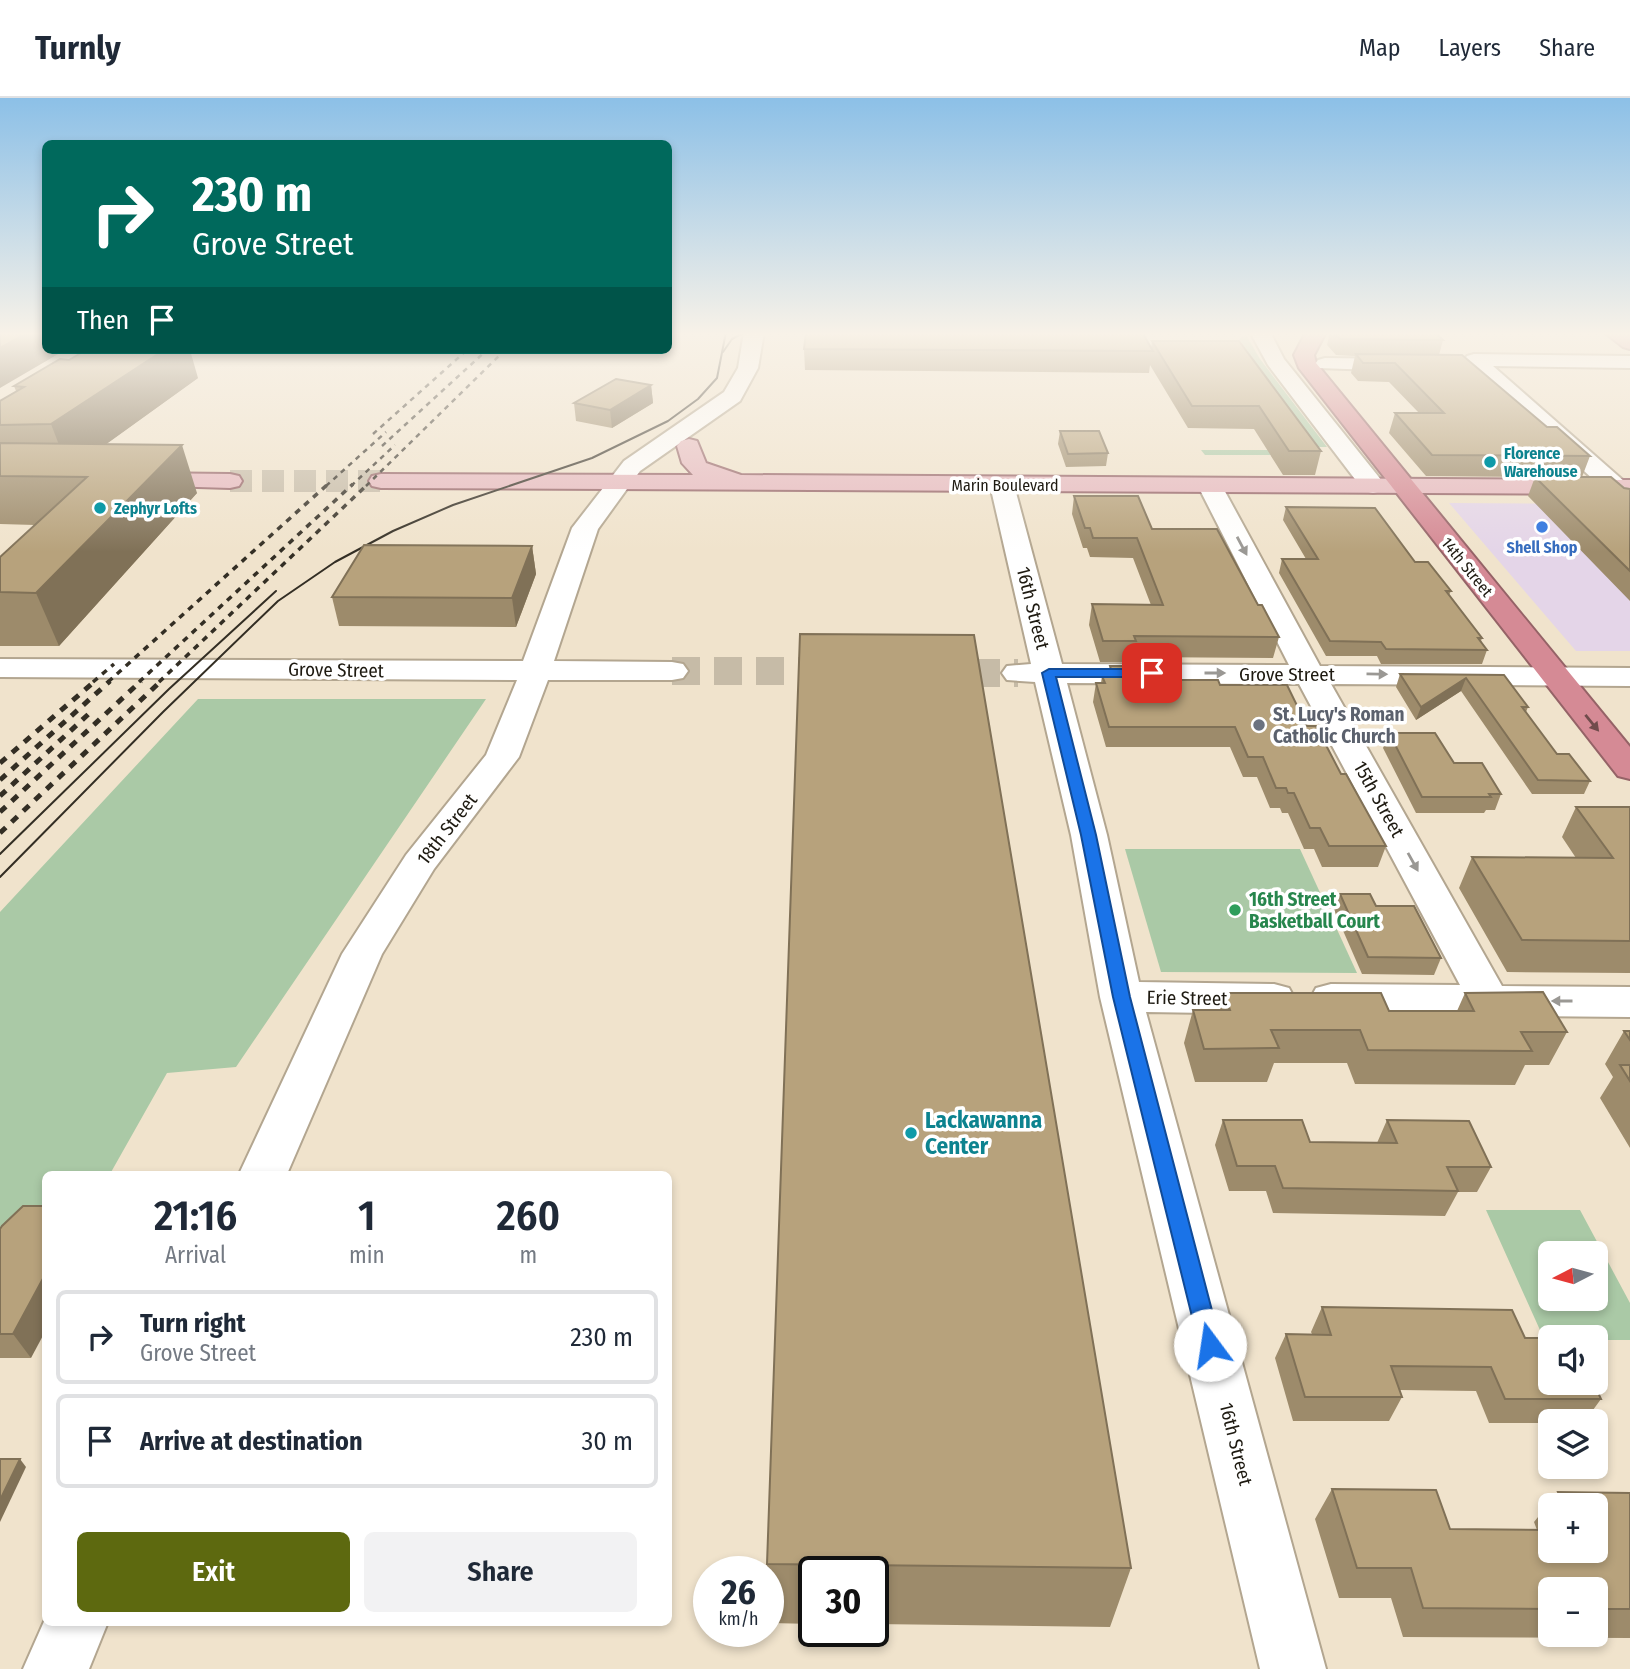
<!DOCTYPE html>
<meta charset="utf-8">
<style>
:root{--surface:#fff;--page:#f2f2f3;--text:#1f2937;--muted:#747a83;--line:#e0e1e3;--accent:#5d690f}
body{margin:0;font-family:"Fira Sans Condensed",sans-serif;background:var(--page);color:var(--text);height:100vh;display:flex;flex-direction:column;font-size:26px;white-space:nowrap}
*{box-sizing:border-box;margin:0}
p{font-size:23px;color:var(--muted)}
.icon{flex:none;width:38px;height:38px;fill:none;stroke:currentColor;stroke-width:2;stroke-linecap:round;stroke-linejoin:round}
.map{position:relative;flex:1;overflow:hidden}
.details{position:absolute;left:42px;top:1073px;width:630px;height:455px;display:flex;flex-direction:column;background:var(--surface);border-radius:10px;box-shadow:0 4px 10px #0003}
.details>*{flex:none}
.guide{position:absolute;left:42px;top:42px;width:630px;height:214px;border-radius:10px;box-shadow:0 4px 10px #0003;background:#00695c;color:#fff;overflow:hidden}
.needle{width:46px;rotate:264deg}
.fabs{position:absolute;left:1538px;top:1143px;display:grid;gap:14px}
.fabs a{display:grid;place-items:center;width:70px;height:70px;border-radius:10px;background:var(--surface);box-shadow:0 4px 10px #0003;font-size:35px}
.speed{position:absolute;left:693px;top:1458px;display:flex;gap:14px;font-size:35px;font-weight:700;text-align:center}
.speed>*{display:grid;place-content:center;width:91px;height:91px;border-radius:50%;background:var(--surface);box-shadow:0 4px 10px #0003;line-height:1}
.speed small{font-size:18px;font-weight:400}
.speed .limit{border:4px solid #111;border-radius:10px;background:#fff;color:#111}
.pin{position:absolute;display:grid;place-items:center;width:60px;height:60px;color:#fff;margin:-30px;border-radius:14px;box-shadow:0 4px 10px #0006}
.me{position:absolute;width:77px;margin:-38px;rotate:346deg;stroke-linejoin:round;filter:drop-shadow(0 0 5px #0008)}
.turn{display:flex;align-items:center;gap:24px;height:147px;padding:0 35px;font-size:32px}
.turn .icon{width:91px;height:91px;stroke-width:2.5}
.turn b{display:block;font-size:49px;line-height:60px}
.then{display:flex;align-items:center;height:66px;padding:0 35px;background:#0003;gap:14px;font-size:26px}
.eta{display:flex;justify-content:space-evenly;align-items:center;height:119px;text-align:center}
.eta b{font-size:42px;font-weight:600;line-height:49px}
.primary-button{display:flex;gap:14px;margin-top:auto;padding:14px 35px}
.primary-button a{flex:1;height:80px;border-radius:10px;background:var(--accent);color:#fff;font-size:28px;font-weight:600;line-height:80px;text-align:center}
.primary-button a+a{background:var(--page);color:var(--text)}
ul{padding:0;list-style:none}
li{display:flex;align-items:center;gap:21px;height:94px;margin:0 14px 10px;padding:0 21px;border:4px solid var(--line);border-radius:10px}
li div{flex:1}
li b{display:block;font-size:26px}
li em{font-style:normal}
header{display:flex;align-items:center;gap:42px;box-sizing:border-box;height:98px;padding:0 35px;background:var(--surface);border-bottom:2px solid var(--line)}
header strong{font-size:33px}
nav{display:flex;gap:38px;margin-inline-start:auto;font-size:24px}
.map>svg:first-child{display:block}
</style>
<header>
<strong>Turnly</strong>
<nav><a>Map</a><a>Layers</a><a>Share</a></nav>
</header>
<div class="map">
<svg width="1630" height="1571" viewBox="0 0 1630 1571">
<rect width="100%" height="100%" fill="#f0e3cc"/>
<polygon fill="#e4d5e8" points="1449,405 1630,406 1630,553 1576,553"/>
<g fill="#aac9a6" fill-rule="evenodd">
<polygon points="1246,237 1260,261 1327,349 1282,349 1288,357 1205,357 1201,352 1274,352 1272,346 1305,345 1309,340 1239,241"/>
<polygon points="198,601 486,601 236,969 167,975 110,1076 46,1076 45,1125 0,1165 0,814"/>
<polygon points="1125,751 1300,751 1357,875 1161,874"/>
<path d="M1486 1112H1580L1630 1205V1242H1596V1239L1544 1241ZM1550 1155H1596V1200H1550Z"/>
</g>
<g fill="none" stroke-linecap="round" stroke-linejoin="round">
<g stroke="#c6bba7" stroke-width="28" stroke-dasharray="28 14" stroke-linecap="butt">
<polyline points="672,573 800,573"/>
<polyline points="972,575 1018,575"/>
</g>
<polyline stroke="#c6bba7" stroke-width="22" stroke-dasharray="22 10" stroke-linecap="butt" points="230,383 381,383"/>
<g stroke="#b3a690" stroke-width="4">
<g id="minor">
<polygon points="744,234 764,234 758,270 740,303 640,373 598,431 554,563 672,564 683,566 688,573 683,580 672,582 548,582 519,659 434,771 382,856 287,1076 239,1076 342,856 406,757 486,657 517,582 0,579 0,561 523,563 572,430 624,363 724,294 738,270"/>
<polygon points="1250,234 1270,234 1284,261 1382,383 1385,388 1382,393 1373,395 1364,393 1268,267"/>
<polygon points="1474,256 1630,258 1630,270 1493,268 1625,384 1628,389 1625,394 1616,396 1607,394 1467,266 1464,262 1467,258"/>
<polygon points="1325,260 1404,261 1411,263 1414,267 1411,271 1404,273 1318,270 1315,266 1318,262"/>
<polygon points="1002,380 1011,382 1014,387 1062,566 1289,567 1198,388 1201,383 1210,381 1219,383 1222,388 1320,568 1630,570 1630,588 1331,586 1502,888 1630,889 1630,919 1331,916 1316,912 1310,901 1316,890 1331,886 1460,887 1299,586 1067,585 1107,737 1139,884 1274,886 1289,890 1295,901 1289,912 1274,916 1146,914 1326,1571 1260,1571 1100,899 1071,737 1035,584 1007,582 1002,575 1007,568 1031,566 990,387 993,382"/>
<polygon points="46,1519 46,1524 108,1524 89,1571 23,1571"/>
</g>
</g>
<g stroke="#956367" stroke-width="4">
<g id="major">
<polygon points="689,341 697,343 706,365 741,377 1630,382 1630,396 381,390 372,388 369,383 372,378 381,376 693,377 682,365 677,348 681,343"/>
<polygon points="142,375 230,376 239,378 242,383 239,388 230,390 133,387 130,382 133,377"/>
</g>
</g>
<g stroke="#956367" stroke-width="4">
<g id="highway">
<polygon points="1306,234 1326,234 1314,257 1316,265 1630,649 1630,681 1618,678 1299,270 1294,257"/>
<polygon points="1604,234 1630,236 1630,251 1623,249"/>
</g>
</g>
<use href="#minor" fill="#fff" fill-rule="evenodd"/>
<use href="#major" fill="#e6b9bf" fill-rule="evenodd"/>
<use href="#highway" fill="#d58a95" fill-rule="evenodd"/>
<g stroke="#332e24" stroke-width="2">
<polyline points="723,254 732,241 745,234"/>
<polyline points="0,756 169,591 276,493"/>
<polyline points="0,779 163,614 278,503 335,464 393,433 453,407 592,360 668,323 698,301 717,280 726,234"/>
</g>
<g stroke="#332e24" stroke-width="2.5" stroke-dasharray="5 5" stroke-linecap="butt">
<polyline points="373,336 467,252"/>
<polyline points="382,348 487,252"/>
<polyline points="326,388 386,334"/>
<polyline points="351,388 395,347"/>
<polyline points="366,388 505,252"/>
</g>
<g stroke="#332e24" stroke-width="3.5" stroke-dasharray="6 6" stroke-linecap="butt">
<polyline points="93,584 114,566"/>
<polyline points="108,584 328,386"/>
<polyline points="139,584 353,386"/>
<polyline points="159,584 368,386"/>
</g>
<g stroke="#332e24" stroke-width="5" stroke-dasharray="8 8" stroke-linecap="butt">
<polyline points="0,665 95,583"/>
<polyline points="0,682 110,583"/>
<polyline points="0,698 93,612"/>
<polyline points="0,714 141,583"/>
<polyline points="0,735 161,583"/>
</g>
</g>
<g fill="#9d8b6b" fill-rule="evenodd">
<polygon points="1330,234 1434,234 1443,242 1439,257 1590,358 1582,379 1624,390 1630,391 1630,503 1528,398 1535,379 1426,378 1389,335 1395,315 1419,315 1389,284 1358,283 1351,275 1355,258 1336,257 1327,247"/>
<polygon points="1152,243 1239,243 1321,353 1315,377 1283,377 1254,331 1188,330 1150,267 1149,275 805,272 804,251 1151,250"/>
<polygon points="69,262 198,280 106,346 197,395 59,548 0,548 0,459 35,427 0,426 0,303 16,293 14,288"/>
<polygon points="651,287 653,305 612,330 576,323 574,305"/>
<polygon points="1060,333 1108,355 1106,368 1066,369 1058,346"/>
<polygon points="1074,398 1152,431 1258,507 1279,539 1273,560 1133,559 1132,564 1100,564 1089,527 1092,506 1151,507 1133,460 1090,459 1087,450 1083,450 1072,416"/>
<polygon points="1286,409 1415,464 1451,493 1449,497 1482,540 1481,543 1487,552 1482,566 1381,566 1377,558 1326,558 1279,475 1282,461 1306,461 1283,422"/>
<polygon points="532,448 536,476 516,529 339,528 332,499"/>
<polygon points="1110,568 1150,582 1220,587 1307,628 1341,676 1386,748 1378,769 1322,769 1314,751 1304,751 1288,715 1282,715 1280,710 1270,710 1257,679 1243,679 1230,649 1106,649 1093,604 1096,585 1101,585 1102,578 1109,578"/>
<polygon points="1400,576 1504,577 1528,609 1526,614 1557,656 1590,683 1584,696 1532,696 1461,593 1416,622 1396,589"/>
<polygon points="1389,635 1454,665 1501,696 1495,712 1486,712 1484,715 1416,715 1383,650"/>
<polygon points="1576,709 1630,709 1630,875 1507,874 1459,790 1472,759 1576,760 1562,739"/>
<polygon points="1340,796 1376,808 1441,860 1434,877 1362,876 1334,812"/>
<polygon points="1224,895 1389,913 1457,913 1465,895 1567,934 1549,967 1525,967 1515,987 1355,986 1347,965 1274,965 1267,984 1195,984 1184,945 1193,912 1220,912"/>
<polygon points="1624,933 1630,933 1630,1050 1600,1000 1613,979 1605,966"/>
<polygon points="1223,1022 1310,1044 1377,1045 1387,1022 1491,1069 1477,1094 1458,1094 1445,1118 1273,1115 1266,1093 1229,1093 1215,1047"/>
<polygon points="0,1131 31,1260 0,1260"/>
<polygon points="1322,1209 1525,1240 1601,1301 1585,1323 1550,1323 1550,1325 1489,1325 1476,1293 1400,1292 1402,1299 1389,1323 1293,1323 1275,1260 1286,1236 1312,1236 1311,1234"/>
<path d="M1332 1391 1450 1431 1537 1432 1534 1424 1558 1394 1630 1395V1540L1403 1539 1391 1500H1339L1315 1421ZM1550 1407H1596V1452H1550ZM1550 1491H1596V1536H1550Z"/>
<polygon points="767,1466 1131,1470 1110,1529 873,1526 873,1474 814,1474 814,1526 770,1525 768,1474 767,1474"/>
</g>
<g fill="#807157">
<polygon points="29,234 46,234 46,252 65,252 0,290 0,250"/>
<polygon points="164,252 190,252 198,280 69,373 51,326"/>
<polygon points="651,287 653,305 612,330 610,312"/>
<polygon points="182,347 197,395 59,548 36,495"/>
<polygon points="532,448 536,476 516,529 512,500"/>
<polygon points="1466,580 1461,593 1416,622 1421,609"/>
<polygon points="46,1175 46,1232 31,1260 13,1236"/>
<polygon points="20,1361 26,1369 0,1424 0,1402"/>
</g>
<g fill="#b7a27c" stroke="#807157" stroke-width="2">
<polygon points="0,234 29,234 0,250"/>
<polygon points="806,234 1142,234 1153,253 804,251"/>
<polygon points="1333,234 1434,234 1443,242 1340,241"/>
<polygon points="1152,243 1239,243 1321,353 1289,353 1259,308 1192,308"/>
<polygon points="86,252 164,252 51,326 0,327 0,303 24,289 14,288 60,261 69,262"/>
<polygon points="1356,256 1462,257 1547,329 1557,329 1590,358 1432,357 1395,315 1444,315 1395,265 1363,265"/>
<polygon points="616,281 651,287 610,312 574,305"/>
<polygon points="1060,333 1099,333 1108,355 1068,356"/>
<polygon points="0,345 182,347 36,495 0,494 0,459 87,379 0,378"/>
<polygon points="1535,379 1611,379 1624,390 1630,391 1630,473"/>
<polygon points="1074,398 1138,398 1152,431 1217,431 1258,507 1262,507 1279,539 1134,538 1136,543 1103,543 1092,506 1163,507 1137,440 1093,440 1090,430 1085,430"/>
<polygon points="1286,409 1375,410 1415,464 1428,464 1451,493 1446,493 1482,540 1478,540 1487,552 1386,551 1381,544 1330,543 1282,461 1318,461"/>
<polygon points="364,447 532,448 512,500 332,499"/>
<polygon points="800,536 974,537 1131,1470 767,1466"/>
<polygon points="1110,568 1145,568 1150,582 1218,582 1220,587 1287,587 1307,628 1316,628 1341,676 1346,676 1386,748 1329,748 1320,730 1310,730 1294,695 1288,695 1286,690 1276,690 1263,659 1248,659 1235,629 1109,629 1096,585 1105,585 1102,578 1113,578"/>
<polygon points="1400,576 1504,577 1528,609 1522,609 1557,656 1569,656 1590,683 1538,682 1466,580 1421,609"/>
<polygon points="1389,635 1435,635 1454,665 1482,665 1501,696 1489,696 1491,699 1422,699"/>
<polygon points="1576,709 1630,709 1630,843 1522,842 1472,759 1613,760"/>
<polygon points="1340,796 1370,796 1376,808 1414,808 1441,860 1368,859"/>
<polygon points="1543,894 1567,934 1521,934 1532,953 1368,952 1360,932 1271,932 1279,950 1204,951 1193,912 1230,912 1224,895 1381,895 1389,913 1474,913 1465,895"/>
<polygon points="1624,933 1630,933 1630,942"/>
<polygon points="1620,967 1630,967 1630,983"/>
<polygon points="1223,1022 1302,1022 1310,1044 1397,1045 1387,1022 1469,1023 1491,1069 1447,1069 1458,1093 1283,1090 1275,1068 1237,1068"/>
<polygon points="23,1108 46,1108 46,1175 13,1236 0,1236 0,1131 2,1128"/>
<polygon points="1322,1209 1512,1212 1525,1240 1550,1240 1550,1284 1593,1284 1601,1301 1505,1301 1491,1269 1391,1268 1402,1299 1305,1299 1286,1236 1331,1237"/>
<polygon points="0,1361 20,1361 0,1402"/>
<polygon points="1332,1391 1436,1392 1450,1431 1550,1432 1550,1452 1596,1452 1596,1407 1564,1407 1558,1394 1630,1395 1630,1511 1596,1511 1596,1491 1550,1491 1550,1511 1423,1510 1411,1470 1357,1470"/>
</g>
<defs><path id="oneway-solid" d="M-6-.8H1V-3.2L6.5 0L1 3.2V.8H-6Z" transform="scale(1.75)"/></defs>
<g fill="#9a9894">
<use href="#oneway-solid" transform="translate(1242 448) rotate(62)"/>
<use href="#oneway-solid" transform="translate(1215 575)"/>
<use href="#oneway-solid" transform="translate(1377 576) rotate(1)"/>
<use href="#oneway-solid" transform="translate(1413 764) rotate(61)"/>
<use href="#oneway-solid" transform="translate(1562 903) rotate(-180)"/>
</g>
<use fill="#704c4c" href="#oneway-solid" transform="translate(1592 625) rotate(51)"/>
<linearGradient id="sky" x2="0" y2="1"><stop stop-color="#8cc0e7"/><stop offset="0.52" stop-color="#f8f2e8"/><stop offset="1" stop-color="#f8f2e8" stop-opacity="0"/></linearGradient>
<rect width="1630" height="454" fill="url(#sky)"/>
<polygon fill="#1a73e8" stroke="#114b97" stroke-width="2" points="1049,571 1152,571 1159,575 1152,579 1056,579 1096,737 1130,899 1221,1247 1218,1254 1210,1257 1202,1254 1199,1247 1113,899 1081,737 1042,575"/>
<g fill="#0f9aa8" stroke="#fff" stroke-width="2.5">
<circle cx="1490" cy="364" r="7"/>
<circle cx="100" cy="410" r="7"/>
<circle cx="911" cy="1035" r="7"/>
</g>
<circle fill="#3f7fe0" stroke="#fff" stroke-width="2.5" cx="1542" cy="429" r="7"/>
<circle fill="#6b7280" stroke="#fff" stroke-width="2.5" cx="1259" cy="627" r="7"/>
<circle fill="#2e9e5b" stroke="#fff" stroke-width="2.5" cx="1235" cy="812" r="7"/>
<g text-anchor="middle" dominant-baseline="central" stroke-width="7" stroke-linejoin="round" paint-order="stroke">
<g font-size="16" font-weight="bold" fill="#0d838f" stroke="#fff" text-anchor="start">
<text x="1504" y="355">Florence<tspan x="1504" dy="18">Warehouse</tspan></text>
<text x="114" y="410">Zephyr Lofts</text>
</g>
<g font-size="16" fill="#1e1a11" stroke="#fff">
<text x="1005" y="387">Marin Boulevard</text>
<text transform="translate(1467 469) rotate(51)">14th Street</text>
</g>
<g font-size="16" font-weight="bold" fill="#366cbe" stroke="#fff">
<text x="1542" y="449">Shell Shop</text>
</g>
<g font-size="19" fill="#1e1a11" stroke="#fff">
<text transform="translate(1033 510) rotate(76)">16th Street</text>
<text transform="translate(336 572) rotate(1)">Grove Street</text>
<text x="1287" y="576">Grove Street</text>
<text transform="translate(1379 701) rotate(61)">15th Street</text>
<text transform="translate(447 731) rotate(-52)">18th Street</text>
<text transform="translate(1187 900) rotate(1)">Erie Street</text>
<text transform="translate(1236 1346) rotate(76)">16th Street</text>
</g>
<g font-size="19" font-weight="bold" fill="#5b616d" stroke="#fff" text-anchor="start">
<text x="1273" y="616">St. Lucy's Roman<tspan x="1273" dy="22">Catholic Church</tspan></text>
</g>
<g font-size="19" font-weight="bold" fill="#27864d" stroke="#fff" text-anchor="start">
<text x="1249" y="801">16th Street<tspan x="1249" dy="22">Basketball Court</tspan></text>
</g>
<g font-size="23" font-weight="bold" fill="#0d838f" stroke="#fff" text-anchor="start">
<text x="925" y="1022">Lackawanna<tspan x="925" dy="26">Center</tspan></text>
</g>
</g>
</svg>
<div class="fabs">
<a><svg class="needle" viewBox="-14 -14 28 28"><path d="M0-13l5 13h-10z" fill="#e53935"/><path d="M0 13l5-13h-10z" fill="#747a83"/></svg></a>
<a><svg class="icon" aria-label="sound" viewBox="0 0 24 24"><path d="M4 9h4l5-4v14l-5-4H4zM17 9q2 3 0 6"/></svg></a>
<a><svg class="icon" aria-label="layers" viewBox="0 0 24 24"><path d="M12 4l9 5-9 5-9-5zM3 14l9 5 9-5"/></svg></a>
<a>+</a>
<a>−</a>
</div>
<div class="speed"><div>26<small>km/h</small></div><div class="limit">30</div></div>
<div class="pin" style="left:1152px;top:575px;background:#d93025"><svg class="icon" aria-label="arrive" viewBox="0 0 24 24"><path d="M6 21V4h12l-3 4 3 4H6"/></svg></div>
<svg class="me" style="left:1210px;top:1247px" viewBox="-20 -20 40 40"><circle r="19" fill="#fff"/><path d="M0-13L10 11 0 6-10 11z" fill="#1a73e8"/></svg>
<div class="guide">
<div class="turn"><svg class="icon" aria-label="right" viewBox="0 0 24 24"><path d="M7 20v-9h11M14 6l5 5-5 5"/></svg><div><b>230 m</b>Grove Street</div></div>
<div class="then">Then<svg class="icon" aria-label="arrive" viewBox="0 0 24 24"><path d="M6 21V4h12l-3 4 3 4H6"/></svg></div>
</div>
<section class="details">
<div class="eta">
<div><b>21:16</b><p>Arrival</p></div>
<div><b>1</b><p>min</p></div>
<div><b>260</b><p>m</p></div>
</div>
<ul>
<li><svg class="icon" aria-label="right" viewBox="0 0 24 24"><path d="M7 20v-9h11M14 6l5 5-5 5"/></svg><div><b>Turn right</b><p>Grove Street</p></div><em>230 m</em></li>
<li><svg class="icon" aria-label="arrive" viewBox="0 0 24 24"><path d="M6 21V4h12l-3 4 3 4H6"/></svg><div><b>Arrive at destination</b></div><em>30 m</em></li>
</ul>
<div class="primary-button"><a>Exit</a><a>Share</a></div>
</section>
</div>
